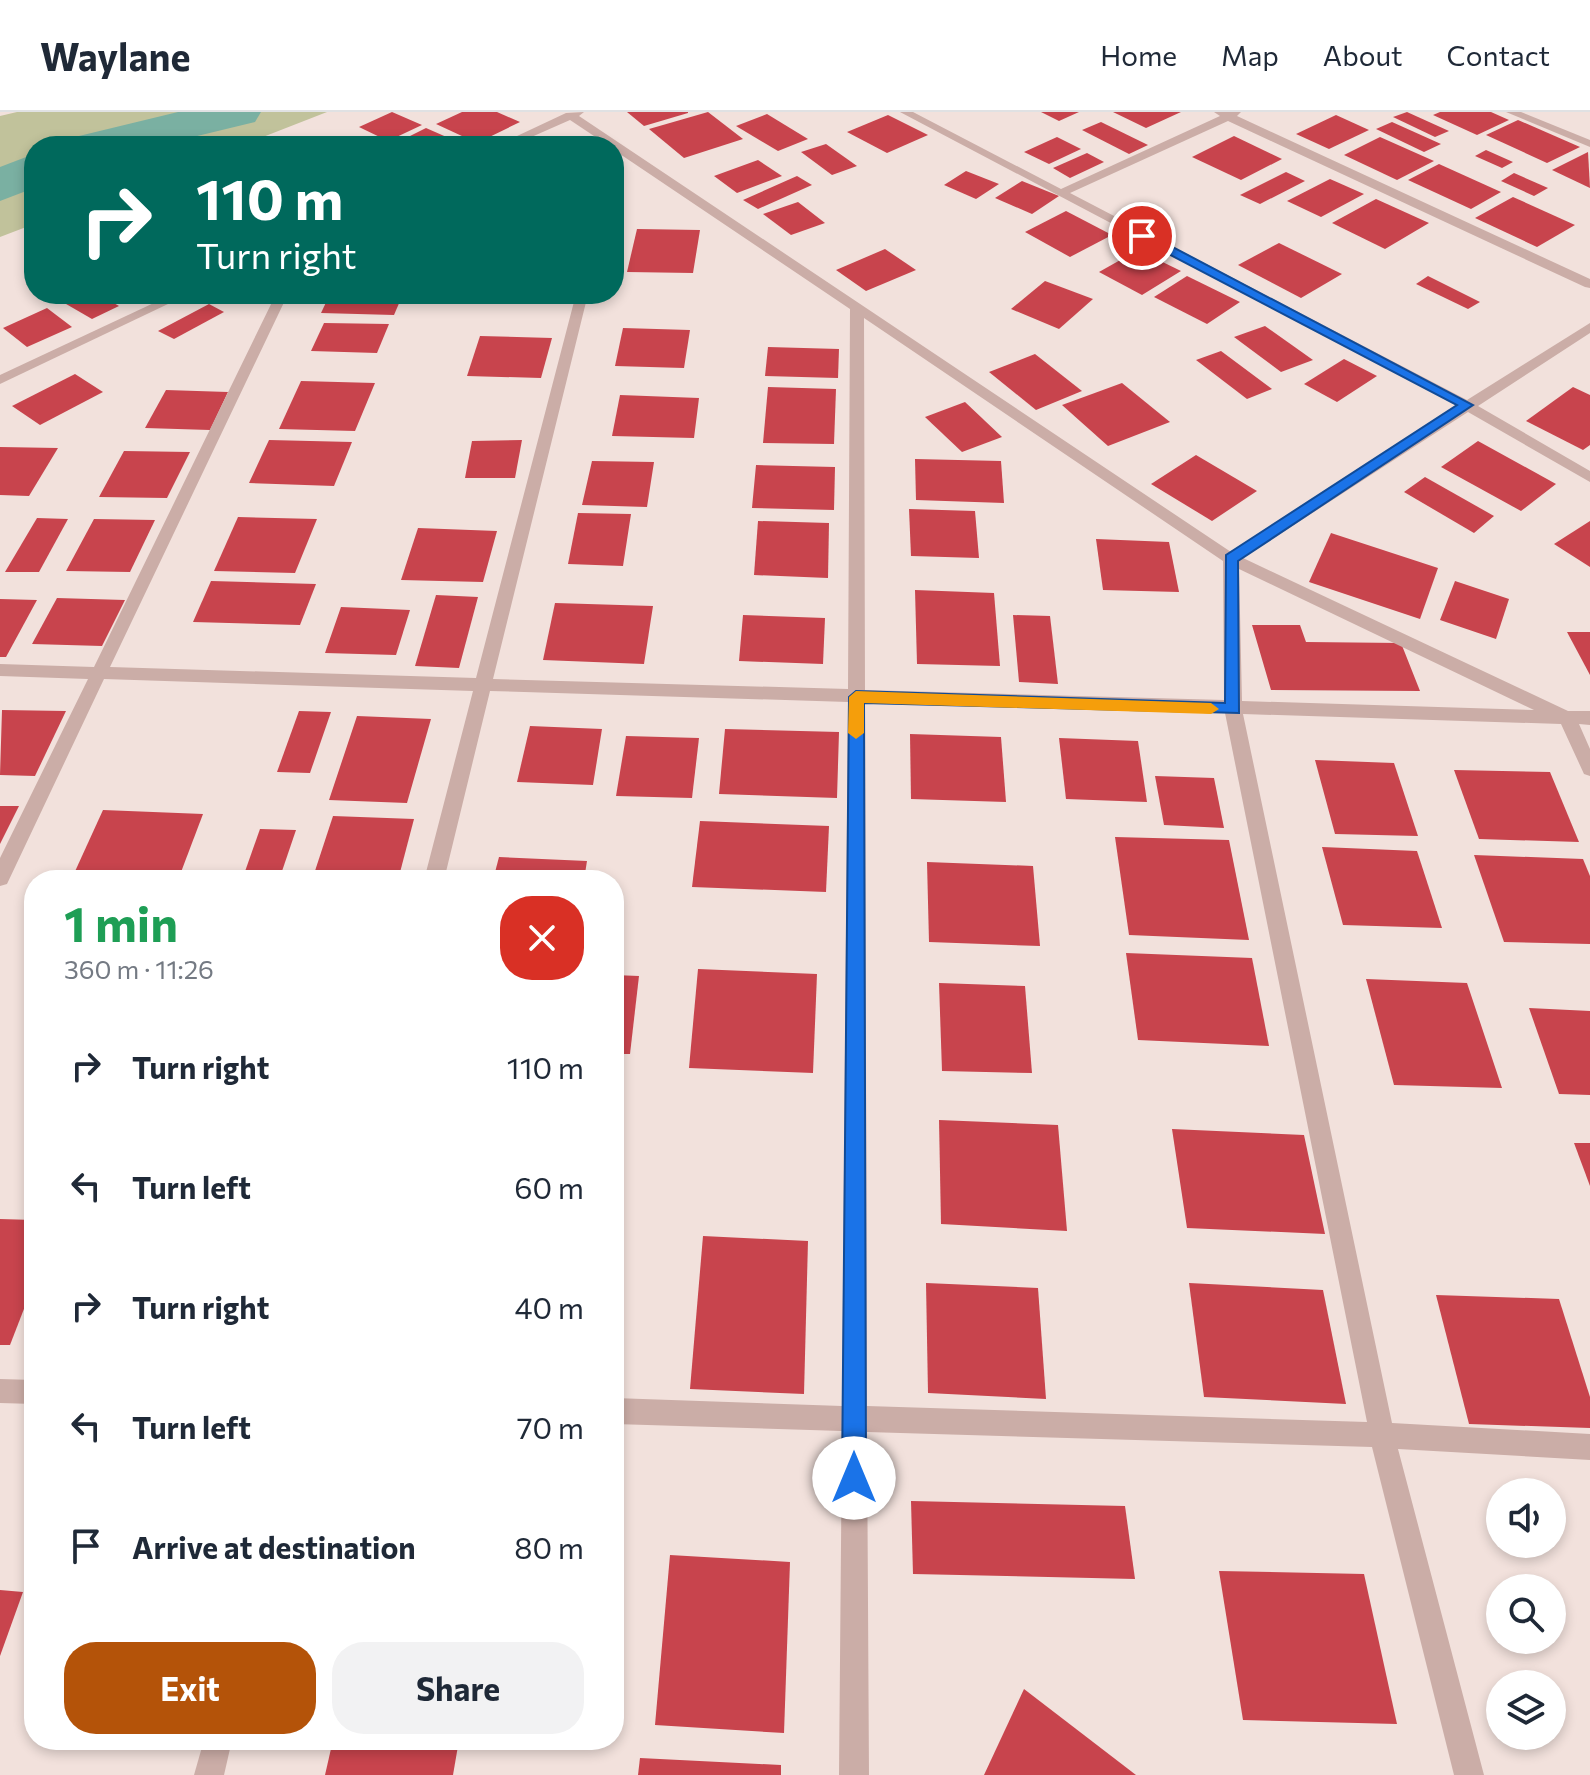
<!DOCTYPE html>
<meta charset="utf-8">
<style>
:root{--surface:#fff;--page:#f2f2f3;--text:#1f2937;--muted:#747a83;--line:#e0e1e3;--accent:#b45309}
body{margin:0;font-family:Commissioner,sans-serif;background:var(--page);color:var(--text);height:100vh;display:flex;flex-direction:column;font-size:30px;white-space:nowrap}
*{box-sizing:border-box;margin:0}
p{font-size:26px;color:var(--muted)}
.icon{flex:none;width:44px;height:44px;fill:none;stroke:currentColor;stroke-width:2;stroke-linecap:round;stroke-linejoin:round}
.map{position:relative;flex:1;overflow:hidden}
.side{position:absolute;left:24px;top:758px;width:600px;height:880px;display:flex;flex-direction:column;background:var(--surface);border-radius:32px;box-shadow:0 4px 12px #0003}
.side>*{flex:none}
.guide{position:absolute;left:24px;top:24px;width:600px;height:168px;border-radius:32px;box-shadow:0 4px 12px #0003;background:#00695c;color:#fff;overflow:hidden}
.fabs{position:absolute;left:1486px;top:1366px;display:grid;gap:16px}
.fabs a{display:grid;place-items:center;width:80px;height:80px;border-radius:50%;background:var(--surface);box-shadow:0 4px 12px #0003;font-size:40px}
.pin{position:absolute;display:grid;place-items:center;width:68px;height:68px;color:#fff;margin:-34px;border:4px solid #fff;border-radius:50%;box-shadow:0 2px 8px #0007}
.me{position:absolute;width:88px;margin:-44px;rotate:0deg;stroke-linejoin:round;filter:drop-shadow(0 0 6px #0008)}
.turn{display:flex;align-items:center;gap:28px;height:168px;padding:0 40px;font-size:36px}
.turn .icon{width:104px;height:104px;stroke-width:2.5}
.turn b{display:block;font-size:56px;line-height:68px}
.round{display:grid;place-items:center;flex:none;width:84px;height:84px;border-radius:32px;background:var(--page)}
.overview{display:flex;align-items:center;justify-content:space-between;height:136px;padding:0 40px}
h1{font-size:48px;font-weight:700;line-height:60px;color:#1e9e55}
.cta{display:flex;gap:16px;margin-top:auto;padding:16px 40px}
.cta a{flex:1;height:92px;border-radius:32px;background:var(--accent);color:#fff;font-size:32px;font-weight:700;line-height:92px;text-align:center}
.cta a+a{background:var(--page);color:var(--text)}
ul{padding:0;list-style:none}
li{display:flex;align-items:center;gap:24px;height:120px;padding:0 40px}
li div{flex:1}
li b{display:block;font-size:30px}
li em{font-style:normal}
header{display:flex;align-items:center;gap:48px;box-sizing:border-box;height:112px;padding:0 40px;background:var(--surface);border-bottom:2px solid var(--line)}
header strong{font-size:38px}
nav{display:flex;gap:44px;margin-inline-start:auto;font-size:28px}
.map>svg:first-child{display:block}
</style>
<header>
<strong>Waylane</strong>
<nav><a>Home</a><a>Map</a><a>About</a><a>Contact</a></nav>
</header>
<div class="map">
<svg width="1590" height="1663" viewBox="0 0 1590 1663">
<rect width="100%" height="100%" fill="#f2e1dc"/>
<polygon fill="#c1c29b" points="17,0 327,0 240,34 34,34 34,112 0,125 0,4"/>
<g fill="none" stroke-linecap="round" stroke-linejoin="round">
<g fill="#7ab0a2" fill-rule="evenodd">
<polygon points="178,0 261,0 255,10 156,34 72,34 79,24"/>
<polygon points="34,42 34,76 0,89 0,55"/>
</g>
</g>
<g fill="#c8444d">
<polygon points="392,0 422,13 388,29 359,15"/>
<polygon points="462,0 497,0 520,10 477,31 436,12"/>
<polygon points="627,0 688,0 688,1 644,14"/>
<polygon points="708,0 743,27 684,46 649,17"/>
<polygon points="1041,0 1079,0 1059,9"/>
<polygon points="1113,0 1181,0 1146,16"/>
<polygon points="1407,0 1449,19 1435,25 1393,5"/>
<polygon points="1440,0 1491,0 1509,8 1477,23 1433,3"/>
<polygon points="767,2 808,27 778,39 736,14"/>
<polygon points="888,3 928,23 887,41 847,20"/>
<polygon points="1336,3 1369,18 1329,37 1296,22"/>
<polygon points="1518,8 1580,35 1547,51 1486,23"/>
<polygon points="1101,10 1148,33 1129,42 1082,18"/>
<polygon points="1392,10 1441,32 1424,40 1376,17"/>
<polygon points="426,16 467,34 390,34"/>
<polygon points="1234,24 1282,47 1241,68 1192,45"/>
<polygon points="1057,25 1081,37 1049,52 1024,40"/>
<polygon points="1380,25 1434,49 1397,68 1344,43"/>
<polygon points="826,32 857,54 832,63 801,40"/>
<polygon points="1486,38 1513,50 1502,56 1475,44"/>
<polygon points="1588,40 1590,76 1552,58"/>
<polygon points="1087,41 1104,50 1070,66 1053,56"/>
<polygon points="758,48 782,64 737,81 714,64"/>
<polygon points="1439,52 1501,80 1471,97 1408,68"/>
<polygon points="966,59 999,72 976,87 944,73"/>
<polygon points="1286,60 1305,69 1260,92 1240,83"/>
<polygon points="1514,61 1548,76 1534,84 1501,69"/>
<polygon points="797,64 812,73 758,97 743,88"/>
<polygon points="1330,67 1364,82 1321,105 1287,89"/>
<polygon points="1022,69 1059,84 1032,102 995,86"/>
<polygon points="1513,85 1575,113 1537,135 1475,106"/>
<polygon points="1376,87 1429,111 1385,137 1332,111"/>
<polygon points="798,90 825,111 791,123 763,102"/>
<polygon points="1066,99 1112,123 1070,145 1025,120"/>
<polygon points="637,117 700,118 693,161 627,160"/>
<polygon points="1279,131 1342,162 1301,186 1238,153"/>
<polygon points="885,137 916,158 866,179 836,158"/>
<polygon points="1138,138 1181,159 1142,183 1099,160"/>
<polygon points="1187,164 1240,190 1207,212 1154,185"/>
<polygon points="1428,164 1480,190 1468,197 1416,172"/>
<polygon points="1045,169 1093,187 1059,217 1011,197"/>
<polygon points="60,182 98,182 119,194 92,207 54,185"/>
<polygon points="330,182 403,182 394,203 321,201"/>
<polygon points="492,182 547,182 545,188 490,187"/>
<polygon points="209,192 224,200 174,227 158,219"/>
<polygon points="47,196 72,215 27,235 3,216"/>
<polygon points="324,211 389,212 377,241 311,239"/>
<polygon points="1265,214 1313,248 1281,260 1234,225"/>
<polygon points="623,216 690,218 684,256 615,254"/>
<polygon points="480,224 552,226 541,266 467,264"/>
<polygon points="768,235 839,237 838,266 765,264"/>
<polygon points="1221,239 1272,277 1247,287 1196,248"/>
<polygon points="1035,242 1082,279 1036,298 989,260"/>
<polygon points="1344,247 1377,264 1337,290 1304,272"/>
<polygon points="75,262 103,280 40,313 12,294"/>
<polygon points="301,269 375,271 355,319 279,317"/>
<polygon points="1122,271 1170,310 1108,334 1062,293"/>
<polygon points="768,275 836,277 834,332 763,331"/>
<polygon points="1573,275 1590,283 1590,333 1583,338 1526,309"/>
<polygon points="166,278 228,280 210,318 145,316"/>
<polygon points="620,283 699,286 694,326 612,324"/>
<polygon points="965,290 1002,325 962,340 925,305"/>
<polygon points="269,328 352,330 334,374 249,371"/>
<polygon points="522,328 515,366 465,366 472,329"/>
<polygon points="1478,329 1556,372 1521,399 1441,355"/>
<polygon points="0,335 58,336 29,384 0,383"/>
<polygon points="124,339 190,340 167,386 99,385"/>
<polygon points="1196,343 1257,379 1212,409 1151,372"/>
<polygon points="915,347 1001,349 1004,391 916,388"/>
<polygon points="592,349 654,350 647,395 582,393"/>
<polygon points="756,353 835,355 834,398 752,396"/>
<polygon points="1425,365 1494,404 1474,421 1404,380"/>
<polygon points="909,397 975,399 979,446 911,444"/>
<polygon points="578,401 631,402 623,454 568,452"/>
<polygon points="238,405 317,407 295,461 214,459"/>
<polygon points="37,406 68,407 39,460 5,460"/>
<polygon points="94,407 155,408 130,460 66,459"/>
<polygon points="758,409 829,411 828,466 754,463"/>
<polygon points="1590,409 1590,455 1554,432"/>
<polygon points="418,416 497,419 483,470 401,468"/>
<polygon points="1331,421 1438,456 1420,507 1309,470"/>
<polygon points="1096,427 1169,430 1179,480 1103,478"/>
<polygon points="211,469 316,472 300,513 193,510"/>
<polygon points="1455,469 1509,487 1496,527 1440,508"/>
<polygon points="915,478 994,481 1000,554 917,552"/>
<polygon points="436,483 478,485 459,556 415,554"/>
<polygon points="57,486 125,488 102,534 32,532"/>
<polygon points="0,487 37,488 6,545 0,545"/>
<polygon points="555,491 653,494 644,552 543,548"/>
<polygon points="341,495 410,498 396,543 325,541"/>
<polygon points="743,503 825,506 823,552 739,549"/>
<polygon points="1013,503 1050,504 1058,572 1019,570"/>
<polygon points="1252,513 1300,513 1306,530 1401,531 1420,579 1271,578"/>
<polygon points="1567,520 1590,520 1590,563"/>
<polygon points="2,598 66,599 35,664 0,663"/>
<polygon points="299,599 331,600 310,661 277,660"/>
<polygon points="357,604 431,607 407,691 329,688"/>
<polygon points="530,614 602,617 593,673 517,670"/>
<polygon points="725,617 839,620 837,686 719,682"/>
<polygon points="910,622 1001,625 1006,690 911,687"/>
<polygon points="626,624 699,626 692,686 616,684"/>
<polygon points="1059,626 1138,629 1147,690 1066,687"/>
<polygon points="1315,648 1394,651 1418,724 1335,722"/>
<polygon points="1454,658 1550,660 1579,730 1479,727"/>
<polygon points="1155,664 1214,666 1224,716 1164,713"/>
<polygon points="0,694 19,694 0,732"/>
<polygon points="103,698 203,702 178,768 72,766"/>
<polygon points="333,704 414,707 398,768 312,768"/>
<polygon points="700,709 829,714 826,780 692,775"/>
<polygon points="260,717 296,718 279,768 242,768"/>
<polygon points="1115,725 1229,728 1249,828 1129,823"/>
<polygon points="1322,735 1417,739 1442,816 1343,813"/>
<polygon points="1474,743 1583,747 1590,764 1590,832 1504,830"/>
<polygon points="499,745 587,749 584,768 493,768"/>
<polygon points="927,750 1033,754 1040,834 929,830"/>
<polygon points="1126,841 1252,846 1269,934 1138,928"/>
<polygon points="698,857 817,862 813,961 689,956"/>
<polygon points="614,863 639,864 630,942 614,942"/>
<polygon points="1366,867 1467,871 1502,976 1394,973"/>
<polygon points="939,871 1025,874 1032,961 942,959"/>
<polygon points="1529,896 1590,899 1590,983 1559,982"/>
<polygon points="939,1008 1058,1013 1067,1119 941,1112"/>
<polygon points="1172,1017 1304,1023 1325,1122 1187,1116"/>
<polygon points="1574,1031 1590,1031 1590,1074"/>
<polygon points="0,1107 34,1108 34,1171 10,1233 0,1233"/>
<polygon points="703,1124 808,1129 804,1282 690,1277"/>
<polygon points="926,1171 1038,1176 1046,1287 928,1281"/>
<polygon points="1189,1171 1323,1178 1346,1292 1204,1285"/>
<polygon points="1436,1183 1559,1187 1590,1285 1590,1316 1469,1312"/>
<polygon points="911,1389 1125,1394 1135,1467 913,1462"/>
<polygon points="670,1443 790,1450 784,1621 655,1613"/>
<polygon points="1219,1459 1364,1462 1397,1612 1243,1608"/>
<polygon points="0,1478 23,1480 0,1544"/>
<polygon points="1024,1577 1136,1663 984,1663"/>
<polygon points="333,1628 459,1628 453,1663 325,1663"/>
<polygon points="640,1646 781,1653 781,1663 638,1663"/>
</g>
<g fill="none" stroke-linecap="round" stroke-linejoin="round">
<g fill="#cbada7" fill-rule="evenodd">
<path d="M584 0 579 4 1231 440 1458 294 900 0H913L1061 77 1220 4 1214 0H1241L1237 4 1590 167V176L1585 175 1228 9 1070 81 1467 288 1590 211V221L1478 294 1590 359V370L1468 300 1243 446 1568 599H1590V613L1579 612 1590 637V664L1584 662 1561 612 1243 602 1392 1311 1590 1322V1348L1398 1337 1484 1663H1454L1372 1335 867 1320 869 1663H839L842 1319 614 1312V1286L842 1294 848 590 490 579 444 768H424L473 579 104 567 7 772 0 774V746L88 567 0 564V552L94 555 276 182H288L110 555 476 566 576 182H588L493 567 848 577 850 197 614 38V34H609L570 8 511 34H496L566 1ZM864 206 1223 449 1224 588 865 578ZM1239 457 1534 598 1242 589ZM865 591 1225 601 1367 1310 867 1294Z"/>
<polygon points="1506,0 1521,0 1590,28 1590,35"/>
<polygon points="173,182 189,182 0,272 0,263"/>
<polygon points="0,1267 34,1268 34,1292 0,1291"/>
<polygon points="204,1628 232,1628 224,1663 194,1663"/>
</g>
</g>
<polygon fill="#1a73e8" stroke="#114b97" stroke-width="2" points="1138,121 1146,121 1473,293 1238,449 1239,601 864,591 866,1366 862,1374 854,1378 846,1374 842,1366 849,585 856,579 1225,591 1226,443 1457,293 1138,126"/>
<polygon fill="#f59e0b" points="856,579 1211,591 1219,597 1211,602 864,591 864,621 856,627 848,621 849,585"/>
</svg>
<div class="fabs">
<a><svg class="icon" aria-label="sound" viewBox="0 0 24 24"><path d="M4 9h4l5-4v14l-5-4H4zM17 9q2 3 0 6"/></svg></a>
<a><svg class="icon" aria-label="search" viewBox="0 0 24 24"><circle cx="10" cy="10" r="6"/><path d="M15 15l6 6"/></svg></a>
<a><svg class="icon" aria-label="layers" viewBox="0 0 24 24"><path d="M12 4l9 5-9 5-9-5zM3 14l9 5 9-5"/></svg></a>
</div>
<div class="pin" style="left:1142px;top:124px;background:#d93025"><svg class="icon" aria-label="arrive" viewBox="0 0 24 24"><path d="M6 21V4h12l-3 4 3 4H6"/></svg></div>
<svg class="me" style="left:854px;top:1366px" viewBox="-20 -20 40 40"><circle r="19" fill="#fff"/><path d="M0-13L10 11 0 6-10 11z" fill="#1a73e8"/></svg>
<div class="guide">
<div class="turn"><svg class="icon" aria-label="right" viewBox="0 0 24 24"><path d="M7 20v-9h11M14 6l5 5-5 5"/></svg><div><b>110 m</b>Turn right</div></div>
</div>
<section class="side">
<div class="overview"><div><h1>1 min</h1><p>360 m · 11:26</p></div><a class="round" style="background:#d93025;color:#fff"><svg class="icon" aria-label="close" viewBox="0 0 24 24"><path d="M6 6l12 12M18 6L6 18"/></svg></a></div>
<ul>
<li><svg class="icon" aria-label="right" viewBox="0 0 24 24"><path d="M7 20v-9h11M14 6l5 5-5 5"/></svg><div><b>Turn right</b></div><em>110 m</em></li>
<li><svg class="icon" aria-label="left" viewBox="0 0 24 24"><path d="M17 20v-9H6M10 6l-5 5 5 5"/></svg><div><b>Turn left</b></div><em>60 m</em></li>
<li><svg class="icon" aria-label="right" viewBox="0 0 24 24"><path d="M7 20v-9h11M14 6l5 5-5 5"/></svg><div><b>Turn right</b></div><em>40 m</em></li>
<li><svg class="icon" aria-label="left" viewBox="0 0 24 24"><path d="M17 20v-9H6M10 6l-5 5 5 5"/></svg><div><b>Turn left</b></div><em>70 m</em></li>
<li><svg class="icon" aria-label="arrive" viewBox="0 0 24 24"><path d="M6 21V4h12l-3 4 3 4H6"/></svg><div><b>Arrive at destination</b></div><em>80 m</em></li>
</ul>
<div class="cta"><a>Exit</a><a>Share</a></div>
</section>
</div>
